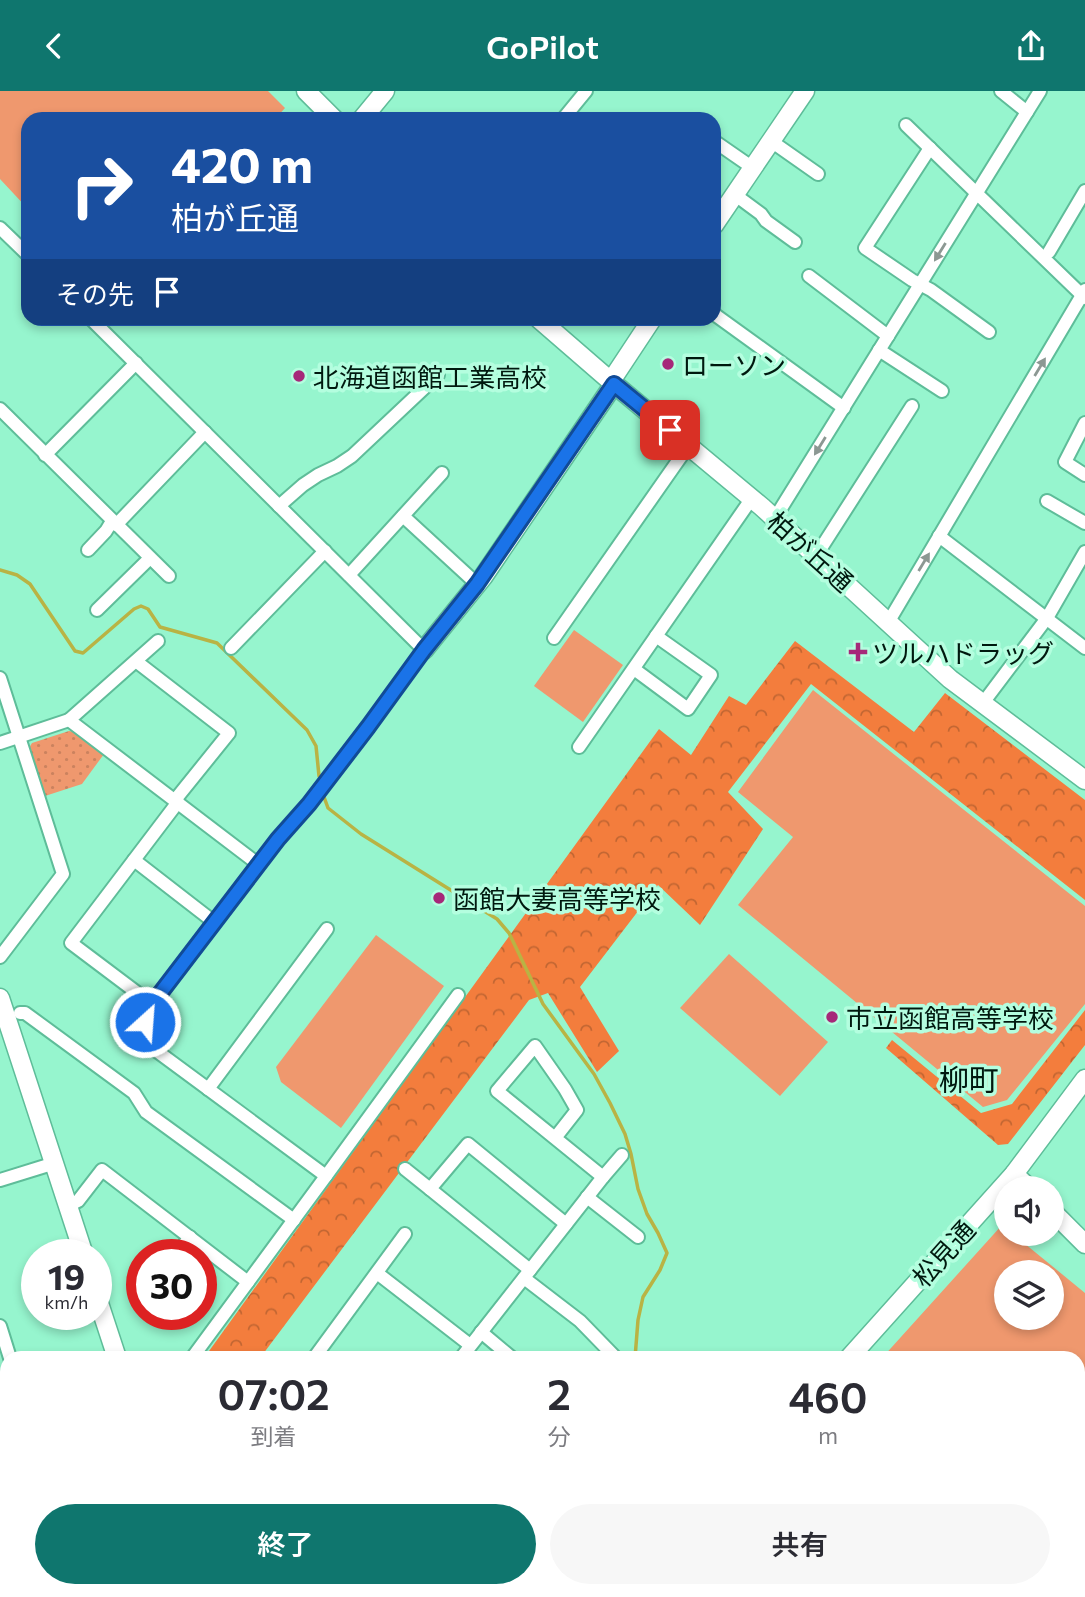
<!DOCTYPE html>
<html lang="ja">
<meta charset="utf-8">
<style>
:root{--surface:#fff;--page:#f7f7f7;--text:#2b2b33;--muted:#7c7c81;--accent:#0f766e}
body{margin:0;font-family:Commissioner,"Noto Sans JP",sans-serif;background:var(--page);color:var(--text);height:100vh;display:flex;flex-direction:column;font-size:26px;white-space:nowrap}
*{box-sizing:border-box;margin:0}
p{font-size:23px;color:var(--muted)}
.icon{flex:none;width:38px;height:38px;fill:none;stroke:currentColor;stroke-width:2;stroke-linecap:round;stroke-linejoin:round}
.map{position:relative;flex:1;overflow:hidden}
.side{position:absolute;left:0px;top:1260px;width:1085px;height:247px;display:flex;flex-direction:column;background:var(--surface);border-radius:21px 21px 0 0;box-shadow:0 4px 10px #0003}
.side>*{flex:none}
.banner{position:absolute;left:21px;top:21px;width:700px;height:214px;border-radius:21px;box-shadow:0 4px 10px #0003;background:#1a4fa0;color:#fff;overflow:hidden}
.tools{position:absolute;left:994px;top:1085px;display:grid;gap:14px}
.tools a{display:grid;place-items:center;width:70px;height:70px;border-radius:50%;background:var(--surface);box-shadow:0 4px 10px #0003;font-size:35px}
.speed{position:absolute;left:21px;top:1148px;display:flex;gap:14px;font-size:35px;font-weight:700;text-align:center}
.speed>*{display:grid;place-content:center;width:91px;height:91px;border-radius:50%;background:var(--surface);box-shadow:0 4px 10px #0003;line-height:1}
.speed small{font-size:18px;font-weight:400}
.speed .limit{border:10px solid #d22;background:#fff;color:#111}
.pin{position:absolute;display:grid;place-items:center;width:60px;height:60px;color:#fff;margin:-30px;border-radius:14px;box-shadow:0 4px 10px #0006}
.me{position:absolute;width:77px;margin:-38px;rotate:26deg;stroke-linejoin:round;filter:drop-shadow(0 0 5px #0008)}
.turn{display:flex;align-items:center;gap:24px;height:147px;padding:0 35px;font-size:32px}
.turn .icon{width:91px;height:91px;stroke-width:2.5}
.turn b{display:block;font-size:49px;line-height:60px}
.then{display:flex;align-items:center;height:66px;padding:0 35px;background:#0003;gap:14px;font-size:26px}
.eta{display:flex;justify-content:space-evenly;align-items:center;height:119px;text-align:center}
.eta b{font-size:42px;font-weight:600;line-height:49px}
.button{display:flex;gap:14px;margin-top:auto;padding:14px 35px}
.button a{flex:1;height:80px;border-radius:42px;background:var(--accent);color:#fff;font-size:28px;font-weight:600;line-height:80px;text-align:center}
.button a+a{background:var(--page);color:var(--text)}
header{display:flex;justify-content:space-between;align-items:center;height:91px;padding:0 35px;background:var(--accent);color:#fff;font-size:32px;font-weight:600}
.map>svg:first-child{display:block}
</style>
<header><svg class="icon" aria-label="back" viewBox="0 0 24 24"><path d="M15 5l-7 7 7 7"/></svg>GoPilot<svg class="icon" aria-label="share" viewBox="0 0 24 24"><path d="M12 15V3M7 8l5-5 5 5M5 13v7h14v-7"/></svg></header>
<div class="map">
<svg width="1085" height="1506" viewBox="0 0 1085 1506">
<defs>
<pattern id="forest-crowns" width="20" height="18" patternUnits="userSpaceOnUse" patternTransform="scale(1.75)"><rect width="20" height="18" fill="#f37d3d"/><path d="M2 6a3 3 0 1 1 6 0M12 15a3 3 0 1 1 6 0" fill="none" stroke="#c26632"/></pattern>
<pattern id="park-dots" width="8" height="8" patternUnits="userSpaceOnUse" patternTransform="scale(1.75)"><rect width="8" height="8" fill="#ef986e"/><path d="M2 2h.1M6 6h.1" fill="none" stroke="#cb825e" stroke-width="1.8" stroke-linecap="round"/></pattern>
</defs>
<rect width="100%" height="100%" fill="#96f5ce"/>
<g fill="url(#forest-crowns)">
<polygon points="795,550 914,641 945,602 1085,709 1085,809 811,593 728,701 763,738 700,834 658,794 580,896 619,960 597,981 548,902 529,909 260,1267 204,1267 659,638 691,664 729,605 746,614"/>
<polygon points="1085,919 1085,954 1008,1053 998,1054 886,957 892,949 981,1022 1012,1013"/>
</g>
<polygon fill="url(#park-dots)" points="69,640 74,641 104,663 82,693 45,705 29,657 32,652"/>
<g fill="#ef986e" fill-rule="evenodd">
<polygon points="0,0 268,0 285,17 275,28 28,28 28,118 0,88"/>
<polygon points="574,539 623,574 583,631 534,595"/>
<polygon points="813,599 1085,815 1085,913 1007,1009 983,1016 738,814 793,746 738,701"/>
<polygon points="376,844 444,895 341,1037 281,991 276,976"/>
<polygon points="729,863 828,951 780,1005 680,917"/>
<path d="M1002 1134 1006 1137V1143H1013L1085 1202V1300L1078 1350V1267H882ZM1052 1181V1227H1006V1181Z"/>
</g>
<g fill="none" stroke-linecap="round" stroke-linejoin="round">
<g stroke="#b9b344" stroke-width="3.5">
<polyline points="0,479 17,484 30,493 75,560 83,562 134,518 141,515 148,518 160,536 217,552 307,639 316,655 319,685"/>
<polyline points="324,706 328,717 361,743 497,828 509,842 543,913 594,983 610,1012 625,1043 631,1063 638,1098 647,1123 658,1142 667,1162 660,1179 643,1206 638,1229 635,1267"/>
</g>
<g stroke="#5ebd99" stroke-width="16">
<g id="street">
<polyline points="1001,0 1027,21"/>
<polyline points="563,28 586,0"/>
<polyline points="906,34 1085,207"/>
<polyline points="714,50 753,77"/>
<polyline points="771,50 818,83"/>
<polyline points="930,57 865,157 912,189 931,199 989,241"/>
<polyline points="734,103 761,123 766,130 795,151"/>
<polyline points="0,137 28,164"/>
<polyline points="1049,161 1085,100"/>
<polyline points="809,185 888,245"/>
<polyline points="714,223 844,317"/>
<polyline points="91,228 424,559 368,636 309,713 278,748 152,913 155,919 135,944 326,1085 192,1267"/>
<polyline points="879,259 942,300"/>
<polyline points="0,318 169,485"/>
<polyline points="1085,332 1065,371 1085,384"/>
<polyline points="45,364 136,272"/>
<polyline points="1047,410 1085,432"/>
<polyline points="279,415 303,394 318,384 337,375 352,365 438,284"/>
<polyline points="403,425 477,493"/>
<polyline points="775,427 1040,0"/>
<polyline points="116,434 205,341"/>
<polyline points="939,445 1085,557"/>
<polyline points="88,459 106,440 112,430"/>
<polyline points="816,465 912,315"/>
<polyline points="349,484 442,382"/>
<polyline points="97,519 150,467"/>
<polyline points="889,530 1085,199"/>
<polyline points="554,547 689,354"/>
<polyline points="231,557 325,460"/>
<polyline points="137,571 229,642 175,709"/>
<polyline points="634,578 688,618 711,584 656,545"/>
<polyline points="0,587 63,783 0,866"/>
<polyline points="983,612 1047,527 1085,461"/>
<polyline points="69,629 158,550"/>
<polyline points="0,652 69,629 258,773"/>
<polyline points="579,656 752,407"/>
<polyline points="134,769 214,831"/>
<polyline points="152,913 71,852 178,711"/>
<polyline points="20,922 25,922 134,1002 146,1021 294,1129"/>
<polyline points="208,998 327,838"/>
<polyline points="405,1078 430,1098"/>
<polyline points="326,1085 458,904"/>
<polyline points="603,1086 622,1064"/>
<polyline points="0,1089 55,1072"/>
<polyline points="587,1106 638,1146"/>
<polyline points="68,1115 78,1110 102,1079 248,1191"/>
<polyline points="176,1164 190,1146"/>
<polyline points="530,1179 430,1098 468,1053 566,1133"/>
<polyline points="377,1182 470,1254"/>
<polyline points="524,1187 580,1230 616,1267"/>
<polyline points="0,1235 10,1267"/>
<polyline points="481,1241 512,1267"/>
<polyline points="314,1267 405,1143"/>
<polyline points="461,1267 603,1086 497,1000 535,955 565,998 577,1019 555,1047"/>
<polyline points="0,1315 7,1320"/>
<polyline points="0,1382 7,1372"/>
<polyline points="0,1415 7,1420"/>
<polyline points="510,1500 526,1506"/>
<polyline points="788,1500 789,1506"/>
<polyline points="1028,1500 1028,1506"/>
<polyline points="1074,1500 1081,1506"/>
<polyline points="285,1506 288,1500"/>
<polyline points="429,1506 432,1500"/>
<polyline points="873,1506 873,1500"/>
<polyline points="951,1506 951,1500"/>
</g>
</g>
<g stroke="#5ebd99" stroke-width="21">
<g id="secondary">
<polyline points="306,0 334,28"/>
<polyline points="362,28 385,0"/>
<polyline points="714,134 805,0"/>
<polyline points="539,228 614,293 762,416 950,588 1085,689"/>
<polyline points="611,290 652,228"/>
<polyline points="424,559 483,486 614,293"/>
<polyline points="0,907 84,1164"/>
<polyline points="1014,1083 1029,1097"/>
<polyline points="1052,1120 1085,1153"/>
<polyline points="96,1203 117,1267"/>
<polyline points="849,1267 1014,1083 1085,988"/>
<polyline points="191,1500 193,1506"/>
<polyline points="15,1506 20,1500"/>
<polyline points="636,1506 641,1500"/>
</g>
</g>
<use href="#street" stroke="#fff" stroke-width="12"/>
<use href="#secondary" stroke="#fff" stroke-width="18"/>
</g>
<defs><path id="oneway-solid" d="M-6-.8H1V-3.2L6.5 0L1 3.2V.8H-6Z" transform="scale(1.75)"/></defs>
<g fill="#8c9893">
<use href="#oneway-solid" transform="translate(940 161) rotate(122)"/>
<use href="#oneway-solid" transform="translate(1040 276) rotate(-59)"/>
<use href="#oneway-solid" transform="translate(820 355) rotate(122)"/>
<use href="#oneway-solid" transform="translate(924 471) rotate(-59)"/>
</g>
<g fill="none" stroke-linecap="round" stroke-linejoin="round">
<g stroke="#114b97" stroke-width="18">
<polyline id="route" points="145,931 155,919 152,913 278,748 309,713 368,636 424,559 477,493 614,293 670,339"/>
</g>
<use href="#route" stroke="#1a73e8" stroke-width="12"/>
</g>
<g fill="#a62879" stroke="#b4fedf" stroke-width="2.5">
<circle cx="668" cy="273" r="7"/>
<circle cx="299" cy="285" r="7"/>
<path d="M854.5 550.5h7v7h7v7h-7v7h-7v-7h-7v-7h7z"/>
<circle cx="439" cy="807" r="7"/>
<circle cx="832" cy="926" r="7"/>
</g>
<g text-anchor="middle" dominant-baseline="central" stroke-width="7" stroke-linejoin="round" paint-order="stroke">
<g font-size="26" fill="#00190f" stroke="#b4fedf" text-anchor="start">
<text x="682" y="273">ローソン</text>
<text x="313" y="285">北海道函館工業高校</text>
<text x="872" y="561">ツルハドラッグ</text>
<text x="453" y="807">函館大妻高等学校</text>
<text x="846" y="926">市立函館高等学校</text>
</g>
<g font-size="26" fill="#00190f" stroke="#b4fedf">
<text transform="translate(811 460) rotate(42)">柏が丘通</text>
<text transform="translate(943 1162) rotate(-48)">松見通</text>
</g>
<g font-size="30" fill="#00190f" stroke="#b4fedf">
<text x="969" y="987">柳町</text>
</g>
</g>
</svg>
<div class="tools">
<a><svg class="icon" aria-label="sound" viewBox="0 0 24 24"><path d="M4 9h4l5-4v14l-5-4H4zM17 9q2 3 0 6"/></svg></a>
<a><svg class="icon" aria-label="layers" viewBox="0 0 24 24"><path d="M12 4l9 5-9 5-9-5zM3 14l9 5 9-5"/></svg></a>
</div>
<div class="speed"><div>19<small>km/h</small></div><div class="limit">30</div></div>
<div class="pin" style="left:670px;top:339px;background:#d93025"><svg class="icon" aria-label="arrive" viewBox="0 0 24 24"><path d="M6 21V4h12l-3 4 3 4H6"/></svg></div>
<svg class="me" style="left:145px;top:931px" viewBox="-20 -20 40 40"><circle r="17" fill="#1a73e8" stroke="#fff" stroke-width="3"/><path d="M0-11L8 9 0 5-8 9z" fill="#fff"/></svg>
<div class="banner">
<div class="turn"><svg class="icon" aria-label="right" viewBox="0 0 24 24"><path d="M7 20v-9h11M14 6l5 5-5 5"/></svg><div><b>420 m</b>柏が丘通</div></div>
<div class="then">その先<svg class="icon" aria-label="arrive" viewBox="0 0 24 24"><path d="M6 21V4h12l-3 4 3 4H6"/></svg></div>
</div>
<section class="side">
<div class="eta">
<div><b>07:02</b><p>到着</p></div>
<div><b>2</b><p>分</p></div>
<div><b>460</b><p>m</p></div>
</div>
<div class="button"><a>終了</a><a>共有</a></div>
</section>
</div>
